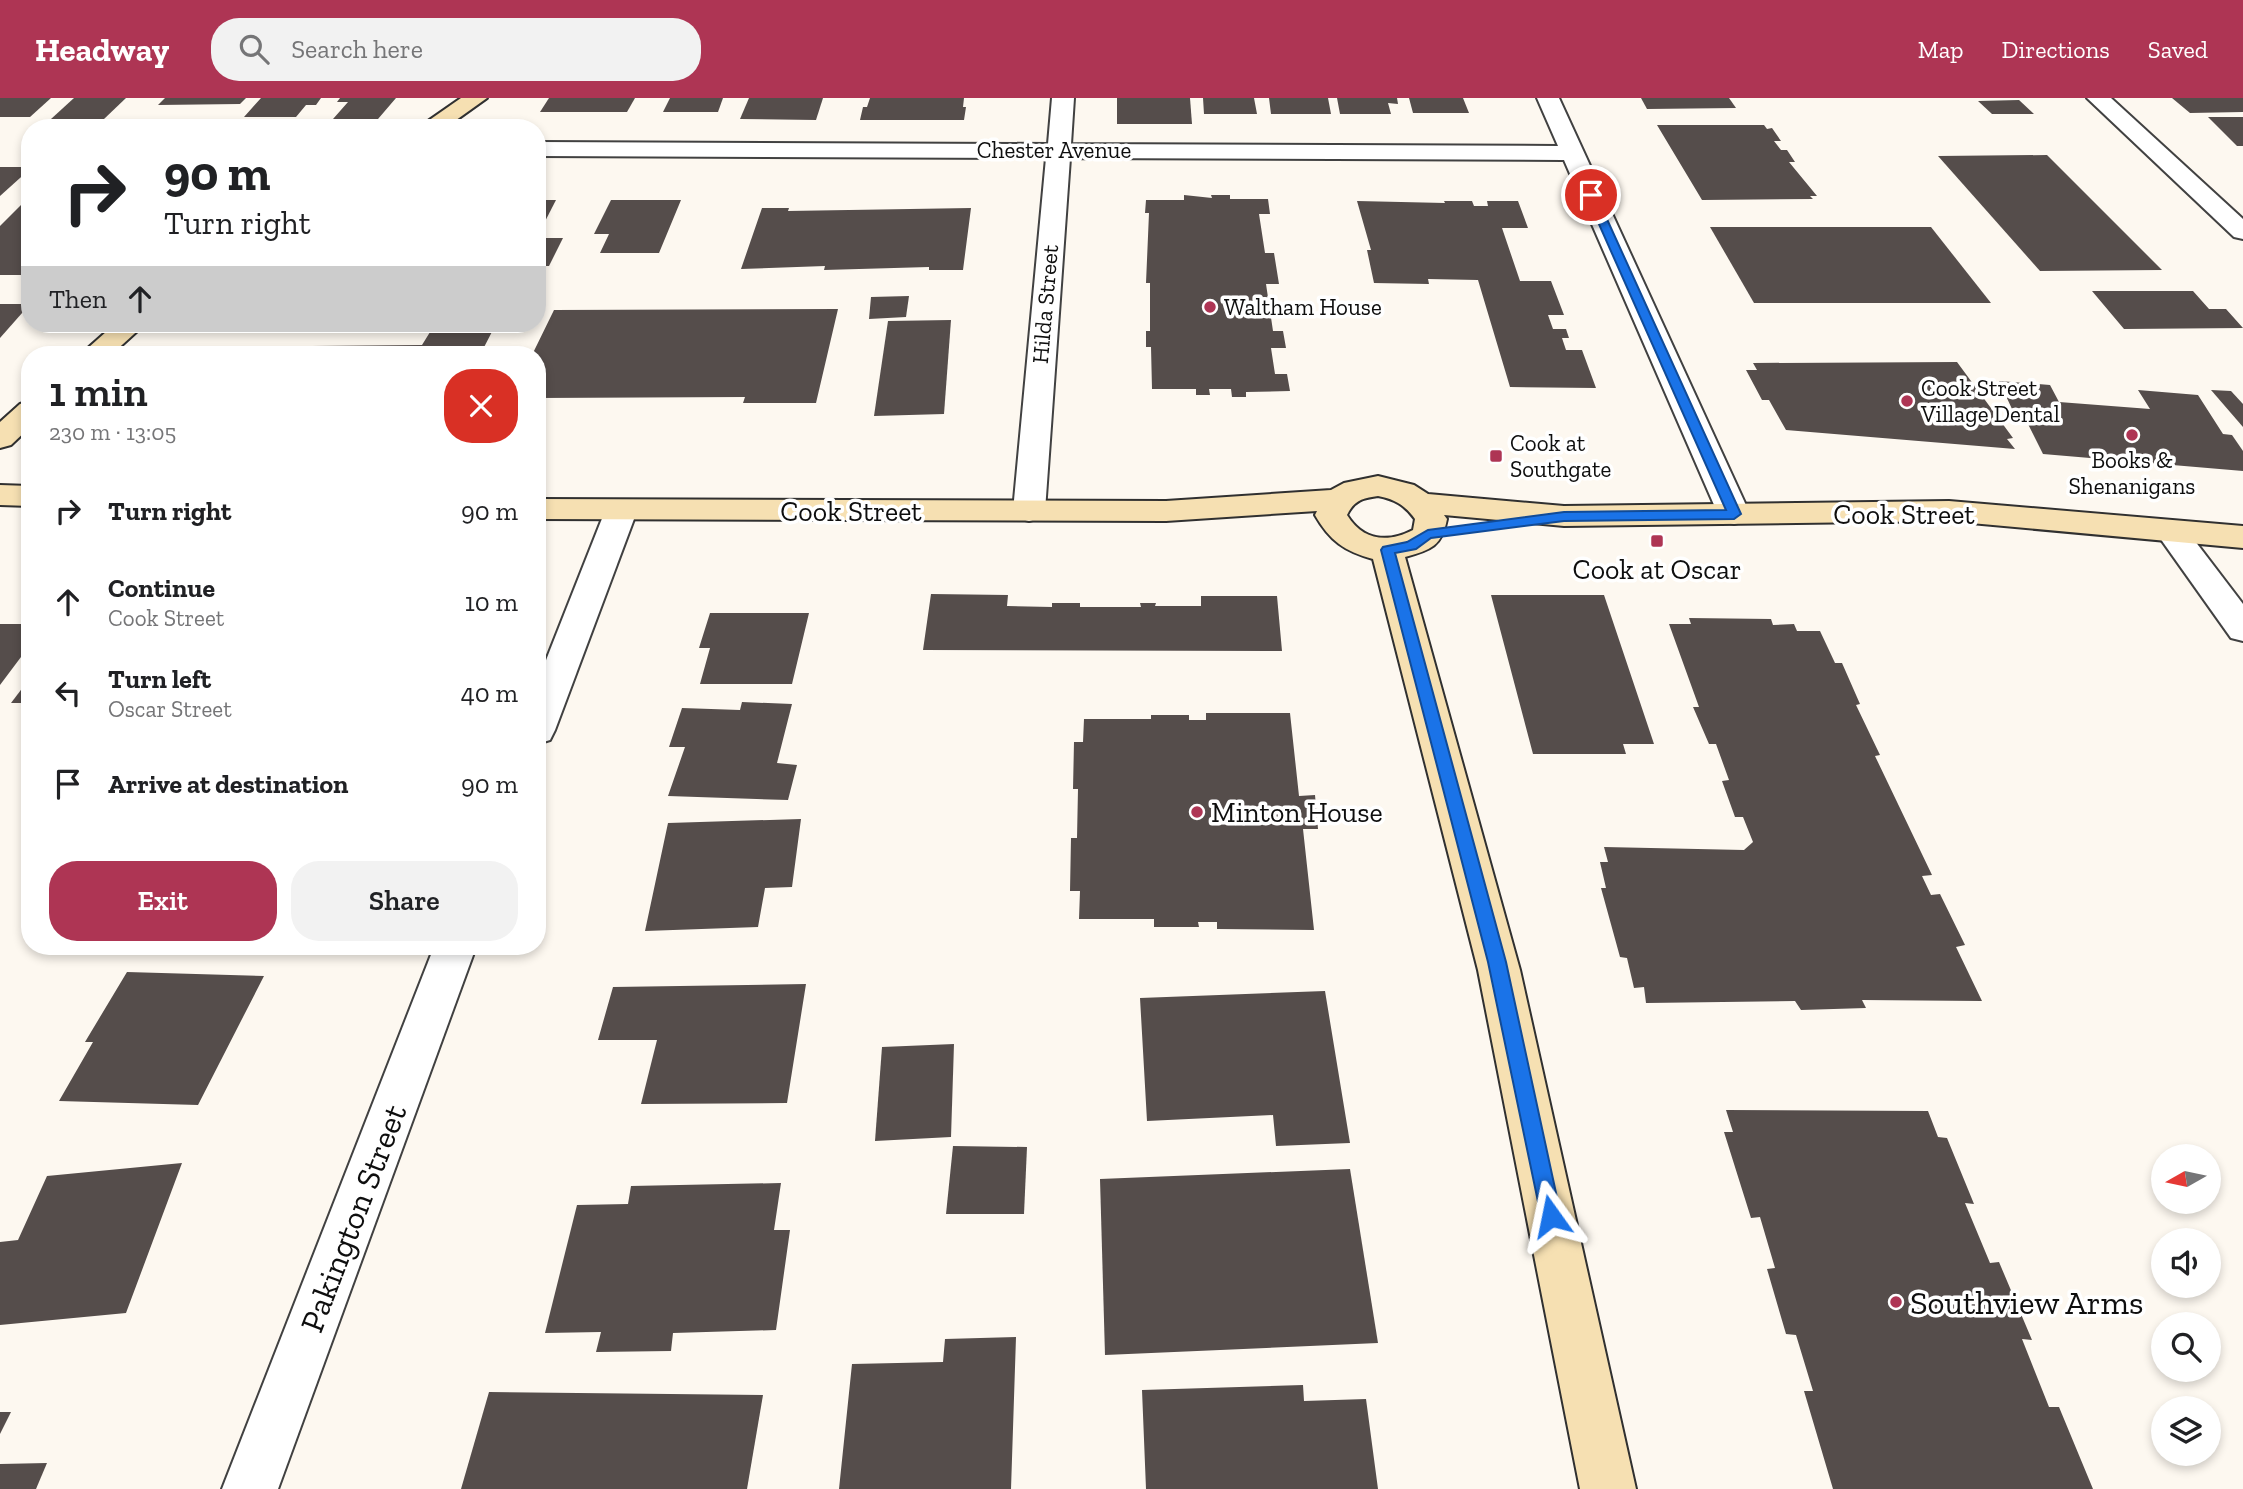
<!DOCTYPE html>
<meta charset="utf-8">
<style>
:root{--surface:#fff;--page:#f2f2f2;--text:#202124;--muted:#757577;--accent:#ae3554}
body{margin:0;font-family:"Zilla Slab",serif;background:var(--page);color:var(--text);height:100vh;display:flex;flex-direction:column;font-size:26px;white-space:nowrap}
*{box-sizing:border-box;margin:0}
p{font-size:23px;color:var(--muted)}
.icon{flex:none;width:38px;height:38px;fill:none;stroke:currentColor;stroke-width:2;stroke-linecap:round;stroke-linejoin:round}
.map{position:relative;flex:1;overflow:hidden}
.sheet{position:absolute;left:21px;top:248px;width:525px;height:609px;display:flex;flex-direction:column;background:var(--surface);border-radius:28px;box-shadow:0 4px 10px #0003}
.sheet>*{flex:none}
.guide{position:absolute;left:21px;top:21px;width:525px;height:214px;border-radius:28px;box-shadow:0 4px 10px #0003;background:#fff;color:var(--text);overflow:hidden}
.needle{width:46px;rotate:261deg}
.fabs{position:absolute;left:2151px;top:1046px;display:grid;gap:14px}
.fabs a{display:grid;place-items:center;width:70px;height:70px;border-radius:50%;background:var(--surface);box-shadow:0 4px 10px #0003;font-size:35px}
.pin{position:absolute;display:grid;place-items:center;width:60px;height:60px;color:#fff;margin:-30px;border:4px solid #fff;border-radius:50%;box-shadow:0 2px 7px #0007}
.me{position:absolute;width:77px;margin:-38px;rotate:348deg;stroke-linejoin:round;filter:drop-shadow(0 0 5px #0008)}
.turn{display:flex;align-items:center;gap:24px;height:147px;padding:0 28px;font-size:32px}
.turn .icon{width:91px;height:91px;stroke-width:2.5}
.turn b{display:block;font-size:49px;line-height:60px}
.then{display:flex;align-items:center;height:66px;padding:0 28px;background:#0003;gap:14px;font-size:26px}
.round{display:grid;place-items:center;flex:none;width:74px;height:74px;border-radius:28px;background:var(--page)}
.head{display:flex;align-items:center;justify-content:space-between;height:119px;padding:0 28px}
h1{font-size:42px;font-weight:600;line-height:52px}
.primary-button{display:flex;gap:14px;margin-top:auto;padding:14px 28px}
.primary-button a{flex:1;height:80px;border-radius:28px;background:var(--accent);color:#fff;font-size:28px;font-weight:600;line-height:80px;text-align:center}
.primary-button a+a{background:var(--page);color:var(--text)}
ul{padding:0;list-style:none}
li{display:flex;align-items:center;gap:21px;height:91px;padding:0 28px}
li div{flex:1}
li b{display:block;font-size:26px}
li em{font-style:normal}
header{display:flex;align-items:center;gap:42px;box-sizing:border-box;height:98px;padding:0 35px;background:var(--accent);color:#fff}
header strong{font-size:33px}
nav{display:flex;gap:38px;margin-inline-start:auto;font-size:24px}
.search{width:490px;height:63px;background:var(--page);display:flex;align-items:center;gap:18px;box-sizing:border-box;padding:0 24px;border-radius:28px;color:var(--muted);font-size:26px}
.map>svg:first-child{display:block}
</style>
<header>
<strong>Headway</strong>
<div class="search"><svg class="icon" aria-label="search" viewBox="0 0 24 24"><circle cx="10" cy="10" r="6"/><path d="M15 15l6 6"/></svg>Search here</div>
<nav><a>Map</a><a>Directions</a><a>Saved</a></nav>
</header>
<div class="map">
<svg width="2243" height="1391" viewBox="0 0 2243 1391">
<rect width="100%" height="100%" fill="#fdf8f0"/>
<g fill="#554d4b">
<polygon points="0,0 51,0 30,19 0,19"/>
<polygon points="74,0 126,0 104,21 51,21"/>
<polygon points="165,0 246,0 240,6 158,7"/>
<polygon points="261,0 321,0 316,7 306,7 296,19 244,19"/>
<polygon points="340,0 396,0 378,21 333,21 348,4 337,4"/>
<polygon points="549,0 635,0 627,14 540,14"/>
<polygon points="670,0 723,0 718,14 663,14"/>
<polygon points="749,0 823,0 816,22 740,21"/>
<polygon points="870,0 964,0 963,9 966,9 964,22 860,22 863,9 867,9"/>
<polygon points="1117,0 1190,0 1192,26 1117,26"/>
<polygon points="1203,0 1254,0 1257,16 1204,16"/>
<polygon points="1269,0 1328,0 1331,16 1271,16"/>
<polygon points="1337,0 1397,0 1398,6 1388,5 1391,16 1340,16"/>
<polygon points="1409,0 1463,0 1469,15 1413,15"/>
<polygon points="1641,0 1729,0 1736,10 1647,11"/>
<polygon points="2172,0 2243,0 2243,14 2190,15"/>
<polygon points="2019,2 2034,16 1992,16 1978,3"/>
<polygon points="2208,19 2243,19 2243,48 2237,48"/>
<polygon points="1657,27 1764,27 1767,31 1772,30 1781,43 1774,43 1781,52 1787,52 1795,64 1789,64 1817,98 1810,98 1813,101 1702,102"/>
<polygon points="2047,57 2162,172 2040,173 1938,58"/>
<polygon points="0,69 30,69 30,71 0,98"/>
<polygon points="1184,97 1212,100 1211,97 1230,97 1230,101 1268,101 1270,116 1259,116 1265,155 1274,155 1279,186 1266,186 1273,233 1283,233 1286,250 1271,250 1275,276 1287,276 1290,293 1246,294 1246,299 1232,299 1231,291 1209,291 1210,297 1196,297 1196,291 1152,291 1151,249 1146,249 1146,233 1150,233 1150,185 1146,185 1149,115 1145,115 1146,102 1184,102"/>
<polygon points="30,98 30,177 0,177 0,128"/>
<polygon points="537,102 556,102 537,139"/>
<polygon points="611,102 681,102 659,155 600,155 609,136 594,136"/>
<polygon points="1357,103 1445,105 1444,103 1472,103 1474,108 1488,108 1487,103 1518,103 1528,130 1502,130 1520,183 1551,183 1564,217 1548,217 1553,231 1566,231 1569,240 1562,240 1566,252 1582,252 1596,290 1510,289 1478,182 1428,181 1429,186 1374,185 1367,152 1371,152"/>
<polygon points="762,110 789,110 788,113 971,110 963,172 929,172 929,169 824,172 825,168 741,171"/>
<polygon points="1710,129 1931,129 1991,205 1754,205"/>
<polygon points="537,140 563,140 549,168 537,168"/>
<polygon points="2092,193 2193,193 2209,211 2226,211 2243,230 2124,231"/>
<polygon points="909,198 906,219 869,221 871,199"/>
<polygon points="0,206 30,206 0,240"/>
<polygon points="838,211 816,305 743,305 745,299 537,300 537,257 532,257 554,212"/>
<polygon points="951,222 944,316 874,318 888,223"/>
<polygon points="435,226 496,226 480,257 306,257 312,248 422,247"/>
<polygon points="1957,264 2013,340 2007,341 2015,351 1786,332 1769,302 1762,302 1746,272 1757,272 1753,265"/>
<polygon points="1999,283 2050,287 2059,304 2150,311 2138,292 2198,297 2223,336 2232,337 2243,353 2243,373 2043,356 2028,326 2019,326"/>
<polygon points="2211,292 2231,293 2243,306 2243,329"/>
<polygon points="931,496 1008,497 1007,508 1052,509 1052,505 1080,505 1080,509 1141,509 1140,505 1156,505 1155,508 1201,508 1201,498 1277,498 1282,553 923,552"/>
<polygon points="1491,497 1604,497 1654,646 1623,646 1626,656 1533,656"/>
<polygon points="710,515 809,515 792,586 700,586 710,550 699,550"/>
<polygon points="1689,520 1771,521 1773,527 1794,526 1797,533 1820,533 1835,565 1842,565 1860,606 1856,607 1880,657 1875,658 1932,777 1922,778 1931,797 1940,796 1965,847 1956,849 1982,903 1862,902 1866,910 1801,912 1795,903 1646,905 1644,889 1634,890 1627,860 1620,859 1601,790 1606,790 1600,764 1608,764 1604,749 1744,752 1753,744 1743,719 1735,719 1722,683 1729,682 1716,646 1709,646 1693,609 1699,609 1669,526 1691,526"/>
<polygon points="0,526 30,526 30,547 0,587"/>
<polygon points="30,580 30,605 11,605"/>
<polygon points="742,604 792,606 777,665 797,667 788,702 668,698 685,649 669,649 682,610 740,612"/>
<polygon points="1206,615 1290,615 1299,698 1315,697 1318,731 1303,731 1314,832 1217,831 1217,824 1198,824 1199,829 1154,829 1154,821 1079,821 1080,793 1070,793 1071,740 1077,740 1078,691 1073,691 1074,644 1083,644 1084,621 1151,621 1151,617 1189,617 1189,622 1206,622"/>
<polygon points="801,721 792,789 765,790 758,829 645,833 668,725"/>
<polygon points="127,874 264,878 198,1007 59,1003 93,944 85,944"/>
<polygon points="806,886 787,1005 641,1006 657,942 598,942 613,889"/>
<polygon points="1325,893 1350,1045 1276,1048 1273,1017 1147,1023 1140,900"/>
<polygon points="954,946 951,1039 875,1043 882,949"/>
<polygon points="1726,1012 1928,1013 1938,1039 1947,1040 1974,1106 1965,1105 1990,1165 1999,1164 2032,1242 2022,1241 2049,1309 2059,1309 2093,1391 1833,1391 1804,1293 1813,1293 1796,1237 1786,1236 1767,1171 1775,1170 1760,1119 1751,1120 1724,1034 1733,1034"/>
<polygon points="953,1048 1027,1049 1024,1116 946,1116"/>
<polygon points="182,1065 126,1215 0,1227 0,1144 18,1142 47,1078"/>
<polygon points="1350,1071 1378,1245 1105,1257 1100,1081"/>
<polygon points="781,1085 774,1132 790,1132 776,1232 673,1235 671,1253 596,1254 601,1234 545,1235 577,1107 628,1106 631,1088"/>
<polygon points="1016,1239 1011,1391 839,1391 852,1266 943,1264 945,1241"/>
<polygon points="1303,1287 1304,1303 1366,1301 1378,1391 1146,1391 1142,1292"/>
<polygon points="489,1294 763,1297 747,1391 461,1391"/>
<polygon points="0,1314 11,1314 0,1336"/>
<polygon points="47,1365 36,1391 0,1391 0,1366"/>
</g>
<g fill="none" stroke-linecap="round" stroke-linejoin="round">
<g stroke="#414141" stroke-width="4">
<g id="street">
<polygon points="1052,0 1074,0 1071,46 1558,48 1537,0 1559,0 1750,416 1745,423 1734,426 1723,423 1718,416 1564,62 1070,60 1045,413 1040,420 1029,423 1018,420 1013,413 1046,60 537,58 537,44 1048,46"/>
<polygon points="2087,0 2111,0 2243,121 2243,141 2234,139"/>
<polygon points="621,403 632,406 637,413 555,632 550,642 537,646 537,585 605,413 610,406"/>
<polygon points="2171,423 2182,426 2243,506 2243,543 2231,540 2155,433 2160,426"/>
<polygon points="434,849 476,849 278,1391 222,1391"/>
</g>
</g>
<g stroke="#303030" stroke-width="4">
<g id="secondary">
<polygon points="461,0 487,0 445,30 418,30"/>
<polygon points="115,226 145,226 111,257 80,257"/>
<polygon points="30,303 30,329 11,347 0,350 0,324 20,306"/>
<path d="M1378 378 1414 387 1428 396 1564 408 1949 403 2243 428V450L1949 423 1564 428 1444 417 1447 421C1442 448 1431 452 1405 459L1520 872 1636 1391H1580L1478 872 1373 461C1344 453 1330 443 1315 417L1317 413 1166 423 537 421V401L1166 403 1331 392 1344 385ZM1378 398C1394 401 1405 407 1415 421L1413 432C1388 445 1363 443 1347 417 1354 402 1363 400 1378 398Z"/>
<polygon points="0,387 30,388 30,408 0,407"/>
</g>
</g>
<use href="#street" fill="#fff" fill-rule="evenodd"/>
<use href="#secondary" fill="#f6e0b2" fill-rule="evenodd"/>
</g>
<polygon fill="#1a73e8" stroke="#114b97" stroke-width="2" points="1591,94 1596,97 1741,416 1734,421 1564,423 1431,440 1416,451 1395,455 1506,864 1561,1118 1558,1125 1551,1128 1544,1125 1541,1118 1488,864 1381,452 1383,449 1407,444 1428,432 1564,414 1726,412 1586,97"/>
<g fill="#ae3554" stroke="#fff" stroke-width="2.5">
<circle cx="1210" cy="209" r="7"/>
<circle cx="1907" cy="303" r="7"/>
<circle cx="2132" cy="337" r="7"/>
<rect x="1489" y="351" width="14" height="14" rx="3.5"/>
<rect x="1650" y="436" width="14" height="14" rx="3.5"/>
<circle cx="1197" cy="714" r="7"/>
<circle cx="1896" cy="1204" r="7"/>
</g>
<g text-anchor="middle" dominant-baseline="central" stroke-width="7" stroke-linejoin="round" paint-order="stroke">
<g font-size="23" fill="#0e0e0e" stroke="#fff">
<text x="1054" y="52">Chester Avenue</text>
<text transform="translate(1045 206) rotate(-85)">Hilda Street</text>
</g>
<g font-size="23" fill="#0e0e0e" stroke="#fff" text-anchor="start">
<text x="1224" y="209">Waltham House</text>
<text x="1921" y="290">Cook Street<tspan x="1921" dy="26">Village Dental</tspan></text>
<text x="1510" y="345">Cook at<tspan x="1510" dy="26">Southgate</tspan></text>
<text x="2132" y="362" text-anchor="middle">Books &amp;<tspan x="2132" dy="26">Shenanigans</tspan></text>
</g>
<g font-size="28" fill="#0e0e0e" stroke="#fff">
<text x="851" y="413">Cook Street</text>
<text x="1904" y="416">Cook Street</text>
</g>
<g font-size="28" fill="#0e0e0e" stroke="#fff">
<text x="1657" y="471">Cook at Oscar</text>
<text x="1211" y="714" text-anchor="start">Minton House</text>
</g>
<g font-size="33" fill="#0e0e0e" stroke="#fff">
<text transform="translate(353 1120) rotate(-69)">Pakington Street</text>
</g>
<g font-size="33" fill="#0e0e0e" stroke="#fff" text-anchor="start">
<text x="1910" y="1204">Southview Arms</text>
</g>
</g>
</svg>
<div class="fabs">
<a><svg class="needle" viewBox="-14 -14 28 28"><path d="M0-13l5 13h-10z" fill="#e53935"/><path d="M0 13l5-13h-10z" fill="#757577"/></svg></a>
<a><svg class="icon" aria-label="sound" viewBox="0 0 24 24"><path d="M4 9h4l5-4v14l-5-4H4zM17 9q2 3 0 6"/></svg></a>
<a><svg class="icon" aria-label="search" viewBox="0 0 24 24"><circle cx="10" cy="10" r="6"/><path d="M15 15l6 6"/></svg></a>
<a><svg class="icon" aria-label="layers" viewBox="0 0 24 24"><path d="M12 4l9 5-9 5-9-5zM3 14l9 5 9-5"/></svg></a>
</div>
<div class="pin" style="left:1591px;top:97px;background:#d93025"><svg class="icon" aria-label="arrive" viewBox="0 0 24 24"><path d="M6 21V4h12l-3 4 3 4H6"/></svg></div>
<svg class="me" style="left:1551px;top:1118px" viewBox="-20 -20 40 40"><path d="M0-17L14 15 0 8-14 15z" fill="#1a73e8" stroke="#fff" stroke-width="4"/></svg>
<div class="guide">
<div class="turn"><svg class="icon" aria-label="right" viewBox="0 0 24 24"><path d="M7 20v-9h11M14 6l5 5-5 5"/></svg><div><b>90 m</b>Turn right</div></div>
<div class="then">Then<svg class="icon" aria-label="ahead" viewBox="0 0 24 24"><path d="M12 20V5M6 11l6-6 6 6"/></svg></div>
</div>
<section class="sheet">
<div class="head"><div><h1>1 min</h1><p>230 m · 13:05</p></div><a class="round" style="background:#d93025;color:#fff"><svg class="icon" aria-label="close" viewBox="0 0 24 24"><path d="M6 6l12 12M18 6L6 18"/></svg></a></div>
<ul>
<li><svg class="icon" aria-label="right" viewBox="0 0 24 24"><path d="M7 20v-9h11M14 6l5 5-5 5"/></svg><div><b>Turn right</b></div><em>90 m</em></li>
<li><svg class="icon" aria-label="ahead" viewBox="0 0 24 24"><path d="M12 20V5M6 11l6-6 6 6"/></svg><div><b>Continue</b><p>Cook Street</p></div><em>10 m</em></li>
<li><svg class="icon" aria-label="left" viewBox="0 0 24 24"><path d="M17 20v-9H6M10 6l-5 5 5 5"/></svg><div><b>Turn left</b><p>Oscar Street</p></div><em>40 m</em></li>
<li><svg class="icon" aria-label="arrive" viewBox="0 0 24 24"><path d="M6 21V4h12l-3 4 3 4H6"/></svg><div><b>Arrive at destination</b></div><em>90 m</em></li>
</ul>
<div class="primary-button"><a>Exit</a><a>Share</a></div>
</section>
</div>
